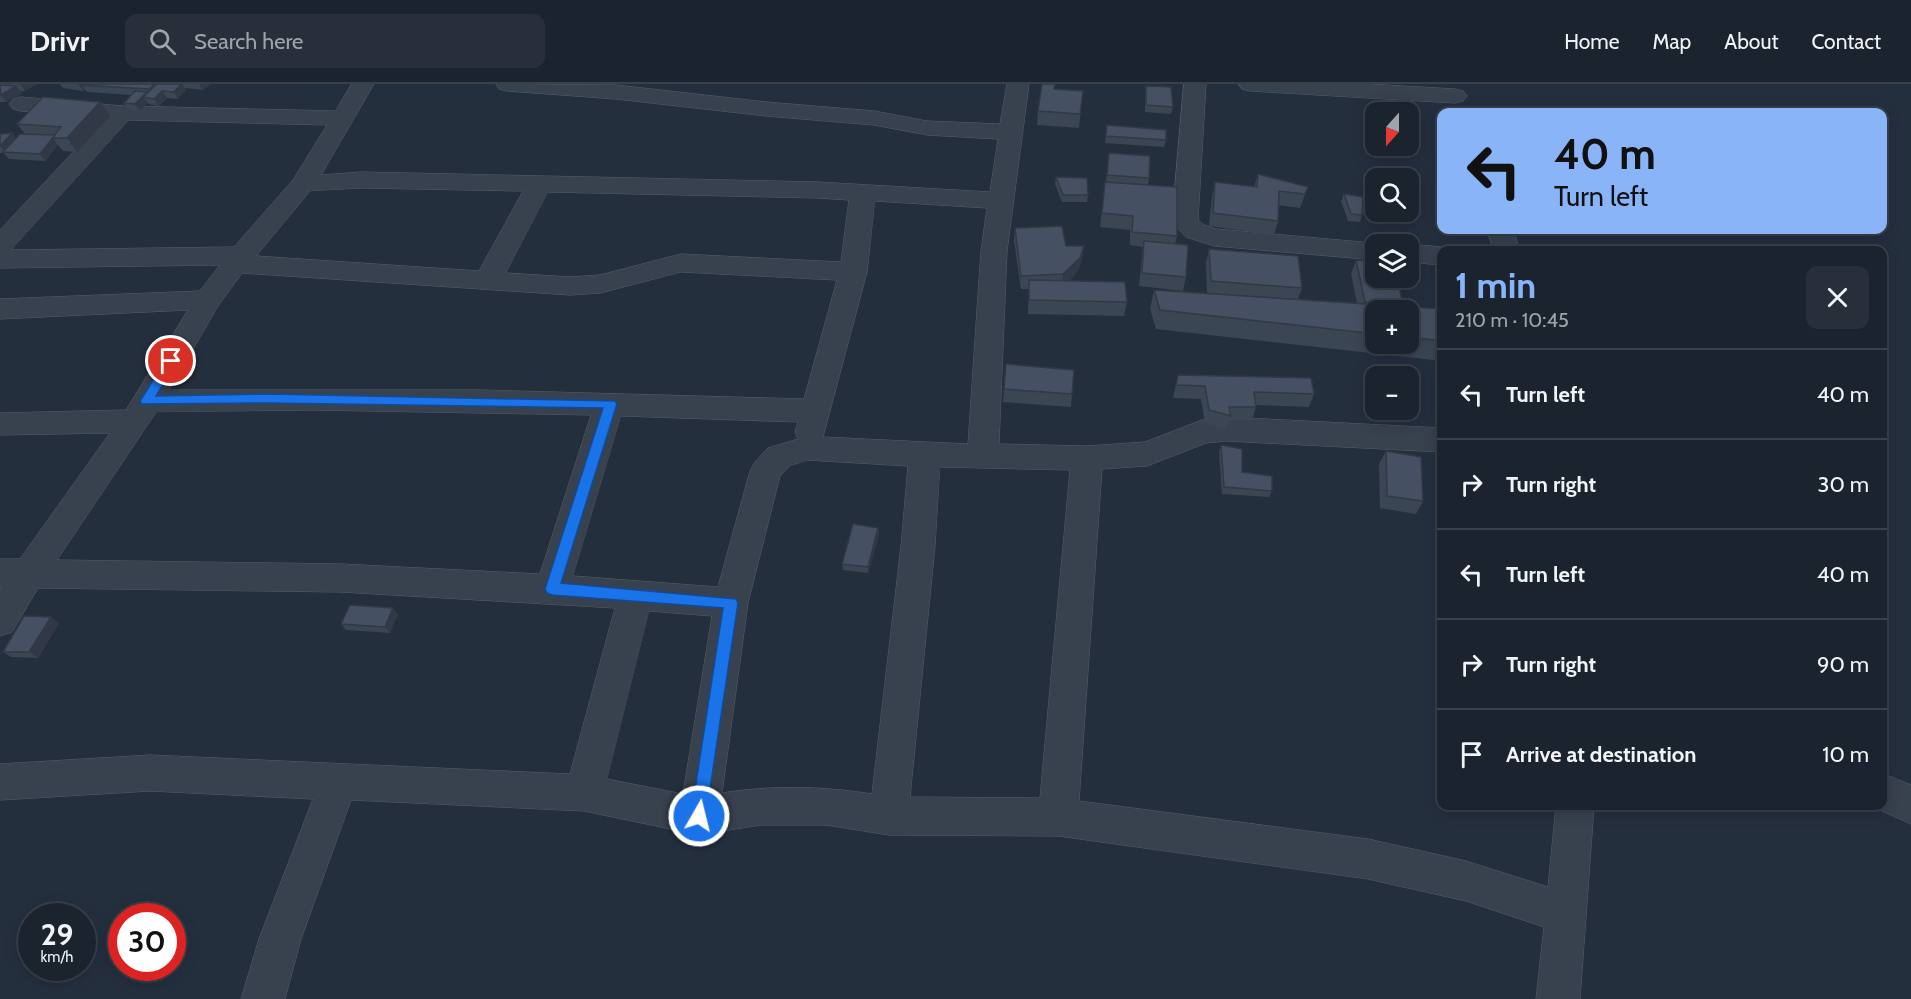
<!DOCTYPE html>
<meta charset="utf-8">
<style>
:root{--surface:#1b232e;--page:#282f3a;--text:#f1f3f6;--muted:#a0a4aa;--line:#39404a;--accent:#8ab4f8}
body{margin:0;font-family:Cabin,sans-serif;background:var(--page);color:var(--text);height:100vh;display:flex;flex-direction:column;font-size:22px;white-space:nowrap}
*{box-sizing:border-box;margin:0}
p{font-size:20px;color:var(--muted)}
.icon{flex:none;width:33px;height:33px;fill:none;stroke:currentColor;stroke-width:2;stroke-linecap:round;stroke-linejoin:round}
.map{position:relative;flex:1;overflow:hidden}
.panel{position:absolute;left:1437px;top:162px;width:450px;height:564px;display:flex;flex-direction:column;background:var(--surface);border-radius:12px;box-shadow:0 3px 15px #0003,0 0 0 2px var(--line)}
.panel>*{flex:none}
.hud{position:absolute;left:1437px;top:24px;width:450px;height:126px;border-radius:12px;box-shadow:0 3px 15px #0003,0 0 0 2px var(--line);background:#8ab4f8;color:#111;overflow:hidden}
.needle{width:39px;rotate:201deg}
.buttons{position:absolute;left:1365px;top:18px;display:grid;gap:12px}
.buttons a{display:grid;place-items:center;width:54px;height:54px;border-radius:12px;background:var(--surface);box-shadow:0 3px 15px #0003,0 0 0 2px var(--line);font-size:30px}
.speed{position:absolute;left:18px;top:819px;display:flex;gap:12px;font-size:30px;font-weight:700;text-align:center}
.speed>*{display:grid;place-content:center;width:78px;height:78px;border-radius:50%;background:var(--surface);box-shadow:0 3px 15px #0003,0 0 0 2px var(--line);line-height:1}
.speed small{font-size:15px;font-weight:400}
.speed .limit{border:9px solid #d22;background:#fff;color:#111}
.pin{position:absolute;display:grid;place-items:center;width:51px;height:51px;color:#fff;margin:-26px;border:3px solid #fff;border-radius:50%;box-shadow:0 2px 6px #0007}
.me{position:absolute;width:66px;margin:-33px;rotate:8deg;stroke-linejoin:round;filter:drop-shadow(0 0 4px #0008)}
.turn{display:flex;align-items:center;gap:21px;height:126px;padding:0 18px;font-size:27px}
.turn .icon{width:78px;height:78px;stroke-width:2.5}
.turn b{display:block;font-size:42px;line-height:51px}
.round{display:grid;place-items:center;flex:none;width:63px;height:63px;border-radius:12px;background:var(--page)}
.summary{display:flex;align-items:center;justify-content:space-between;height:102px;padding:0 18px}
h1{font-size:36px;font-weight:700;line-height:45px;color:var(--accent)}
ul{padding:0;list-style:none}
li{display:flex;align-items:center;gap:18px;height:90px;padding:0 18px;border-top:2px solid var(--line)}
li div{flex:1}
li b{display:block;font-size:22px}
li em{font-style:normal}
header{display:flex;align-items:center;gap:36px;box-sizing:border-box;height:84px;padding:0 30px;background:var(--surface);border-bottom:2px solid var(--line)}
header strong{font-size:28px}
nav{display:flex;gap:33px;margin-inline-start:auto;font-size:21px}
.search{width:420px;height:54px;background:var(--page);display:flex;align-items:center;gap:15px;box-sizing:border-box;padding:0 21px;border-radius:12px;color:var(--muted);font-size:22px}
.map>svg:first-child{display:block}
</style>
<header>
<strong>Drivr</strong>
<div class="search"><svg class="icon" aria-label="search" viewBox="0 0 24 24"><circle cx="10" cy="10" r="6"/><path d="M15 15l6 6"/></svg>Search here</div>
<nav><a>Home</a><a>Map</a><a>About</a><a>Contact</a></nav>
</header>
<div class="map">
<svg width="1911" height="915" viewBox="0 0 1911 915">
<rect width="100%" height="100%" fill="#242f3e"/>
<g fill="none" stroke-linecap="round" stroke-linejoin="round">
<g stroke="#565f6c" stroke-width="1">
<g id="minor">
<path d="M352 0H374L321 91 361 88 818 98 990 108 998 55 927 51 874 41 766 32 616 15 507 7 499 5 496 0 616 1 766 18 874 27 927 37 1000 40 1007 0H1029L1007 167 999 360 1087 362 1145 358 1202 336 1226 333 1442 344V368L1226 357 1206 359 1147 382 1102 385 1079 717 1368 755 1466 777 1548 803 1556 722H1594L1580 915H1536L1544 843 1466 817 1368 795 1058 752 889 751 826 741H760L699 751 584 727 351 716 301 855 285 915H241L259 855 313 715 150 707 0 716V680L150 671 570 690 615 524 341 508 38 504 12 548 0 552V507L2 503H0V475H20L110 349 0 351V329L126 326 188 226 0 235V215L200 207 220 181 0 184V146L105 34 21 27 13 25 9 20 13 15 21 13 123 22 335 27ZM129 36 327 41 293 96 234 163 11 166ZM361 104 523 107 479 187 256 172 310 107ZM548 108 818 114 849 116 841 178 681 170 600 191 570 193 506 189ZM875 117 987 124 981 167 968 360 823 353 867 188ZM681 188 837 196 804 315 480 306H169L218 222 242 189 570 211 600 209ZM314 326 591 331 540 490 341 480 57 476 156 328ZM621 332 798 338 795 348 798 355 768 364 755 378 750 387 718 503 573 492ZM807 376 908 382 901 462 872 710C820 702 774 701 722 709L748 519 780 392 790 382ZM940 383 1070 386 1040 714 910 713 935 462ZM649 527 712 532 683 710 607 695Z"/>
<polygon points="1184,0 1206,0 1198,136 1204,141 1216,145 1384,160 1376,160 1376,176 1214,162 1186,153 1172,138"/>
<polygon points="1239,0 1368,0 1455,5 1463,7 1467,12 1463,17 1455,19 1250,7 1242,5"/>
<polygon points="1487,146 1513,146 1520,166 1494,166"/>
<polygon points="1407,160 1408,160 1442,163 1452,166 1442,166 1442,181 1408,178"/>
<polygon points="1882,689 1911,701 1911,740 1871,722 1882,722"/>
</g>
</g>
<use href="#minor" fill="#38414e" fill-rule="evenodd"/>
</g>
<g fill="#3b4654" fill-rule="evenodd">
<polygon points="0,0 37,0 25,7 20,7 22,9 6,18 0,18"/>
<polygon points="60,0 211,0 203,6 185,4 186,6 178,15 167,14 159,22 148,20 148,19 140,27 129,26 124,19 131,11 87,8 85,6 83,7 63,4"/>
<polygon points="1146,2 1173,23 1171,30 1145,28 1145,9"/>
<polygon points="1083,7 1079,44 1037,41 1038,27"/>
<polygon points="100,18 110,32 77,68 63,67 58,61 45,77 9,75 4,69 0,69 0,50 16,54 25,50 17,40"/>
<polygon points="1107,41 1166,56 1164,63 1105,59"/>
<polygon points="1109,69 1149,94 1148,101 1106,98"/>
<polygon points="1258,90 1308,103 1300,124 1278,121 1278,137 1274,151 1209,142 1212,112 1215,98 1254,103"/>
<polygon points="1056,93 1088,111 1087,118 1062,118 1055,100"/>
<polygon points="1105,98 1177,152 1175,160 1186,193 1183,207 1139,202 1143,163 1130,161 1130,146 1100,143"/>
<polygon points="1344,110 1362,131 1360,138 1348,137 1341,117"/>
<polygon points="1371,115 1392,133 1389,140 1368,138 1369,122"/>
<polygon points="1015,144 1066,162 1084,162 1082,175 1078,187 1069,197 1127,218 1124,232 1028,230 1029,205 1021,205 1014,157"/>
<path d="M1209 165 1302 204 1298 215 1357 219 1351 190 1356 176 1403 220 1402 222 1442 225V277L1156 245 1150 225 1154 206 1207 209 1206 179ZM1376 226H1408V260H1376Z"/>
<polygon points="1178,291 1314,310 1309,323 1256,321 1256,323 1252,336 1229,336 1226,345 1205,339 1201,315 1173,314"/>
<polygon points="1408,294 1419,309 1415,316 1408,315"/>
<polygon points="1004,305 1072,310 1071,323 1003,318"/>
<polygon points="1221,361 1242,388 1272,407 1269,413 1222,410 1219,368"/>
<polygon points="1386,367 1423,417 1416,430 1380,424 1379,380"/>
<polygon points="878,444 879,450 868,489 843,486 842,480"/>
<polygon points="398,530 390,549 346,546 341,540"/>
<polygon points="59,539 38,574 11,573 3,568"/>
</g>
<g fill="#303945">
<polygon points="20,0 37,0 25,7"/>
<polygon points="78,0 93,0 82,1 85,6 83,7"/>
<polygon points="181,0 182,0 186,6 178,15 174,8"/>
<polygon points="199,0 211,0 203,6"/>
<polygon points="16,2 22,9 6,18 1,11"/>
<polygon points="162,7 167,14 159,22 154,15"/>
<polygon points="147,8 151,14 143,13 148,19 140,27 135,20"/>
<polygon points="100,18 110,32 77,68 67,54"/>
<polygon points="12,49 18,56 6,69 0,62"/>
<polygon points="53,54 58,61 45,77 40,70"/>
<polygon points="1084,162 1082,175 1078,187 1062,204 1063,190"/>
<polygon points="878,444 879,450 868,489 868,483"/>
<polygon points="393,524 398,530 390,549 385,543"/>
<polygon points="51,533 59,539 38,574 29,568"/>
</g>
<g fill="#455162" stroke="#303945" stroke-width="1.5">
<polygon points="83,0 155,0 149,5 82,1"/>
<polygon points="157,0 181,0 174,8 162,7 154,15 143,13"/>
<polygon points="1042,0 1055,0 1054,5 1083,7 1080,30 1038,27"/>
<polygon points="0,1 16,2 1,11"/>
<polygon points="1146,2 1171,3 1173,23 1146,21"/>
<polygon points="135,7 147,8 135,20 124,19"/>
<polygon points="43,13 100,18 67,54 52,54 61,43 17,40"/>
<polygon points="1107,41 1166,46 1166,56 1106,52"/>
<polygon points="12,49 0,62 0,50"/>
<polygon points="20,50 55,51 40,70 3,68"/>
<polygon points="1109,69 1150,72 1149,94 1107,91"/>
<polygon points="1258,90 1308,103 1305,110 1279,107 1278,137 1213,129 1215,98 1257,103"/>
<polygon points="1056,93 1087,94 1088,111 1063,111"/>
<polygon points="1105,98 1177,103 1177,152 1132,148 1133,132 1102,129"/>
<polygon points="1344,110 1363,113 1362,131 1351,130"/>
<polygon points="1371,115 1376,115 1376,128 1391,128 1392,133 1371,131"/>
<polygon points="1062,142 1066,162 1084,162 1080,174 1063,190 1021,192 1015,144"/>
<polygon points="1144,157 1188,161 1186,193 1142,189"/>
<polygon points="1209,165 1298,172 1302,204 1211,197"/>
<polygon points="1356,176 1376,177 1376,194 1397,194 1403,220 1365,218"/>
<polygon points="1029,196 1125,198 1127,218 1029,216"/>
<polygon points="1154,206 1442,225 1442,257 1408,253 1408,226 1376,226 1376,250 1160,226"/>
<polygon points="1006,280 1074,286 1072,310 1004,305"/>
<polygon points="1178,291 1311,294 1314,310 1254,308 1256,323 1229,323 1231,332 1209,326 1205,302 1176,301"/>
<polygon points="1408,294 1415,294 1419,309 1408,309"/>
<polygon points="1221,361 1242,365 1242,388 1272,392 1272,407 1224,403"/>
<polygon points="1386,367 1421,373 1423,417 1387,412"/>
<polygon points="853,440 878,444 868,483 842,480"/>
<polygon points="350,521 393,524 385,543 341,540"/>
<polygon points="24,532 51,533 29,568 3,568"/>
</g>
<polygon fill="#1a73e8" stroke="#114b97" stroke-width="1.5" points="171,272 177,277 156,312 268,310 615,317 617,320 561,499 736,515 738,519 705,738 699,740 693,738 691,732 723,524 552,511 547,509 545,505 603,324 268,319 142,320 140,317 142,314 167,274"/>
</svg>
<div class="buttons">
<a><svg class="needle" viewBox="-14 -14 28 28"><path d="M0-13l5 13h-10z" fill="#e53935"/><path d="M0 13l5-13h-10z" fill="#a0a4aa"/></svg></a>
<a><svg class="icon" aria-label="search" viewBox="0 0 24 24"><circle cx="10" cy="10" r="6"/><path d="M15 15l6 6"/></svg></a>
<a><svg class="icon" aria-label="layers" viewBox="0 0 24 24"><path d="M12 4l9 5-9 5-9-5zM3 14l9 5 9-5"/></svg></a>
<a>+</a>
<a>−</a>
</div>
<div class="speed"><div>29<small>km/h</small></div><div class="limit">30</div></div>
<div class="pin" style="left:171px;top:277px;background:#d93025"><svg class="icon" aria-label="arrive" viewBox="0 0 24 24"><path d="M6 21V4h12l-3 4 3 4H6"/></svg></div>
<svg class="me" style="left:699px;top:732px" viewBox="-20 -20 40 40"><circle r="17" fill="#1a73e8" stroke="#fff" stroke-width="3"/><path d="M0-11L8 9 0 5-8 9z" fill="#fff"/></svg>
<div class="hud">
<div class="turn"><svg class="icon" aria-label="left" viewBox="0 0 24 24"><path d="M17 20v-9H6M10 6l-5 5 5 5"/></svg><div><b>40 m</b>Turn left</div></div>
</div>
<section class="panel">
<div class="summary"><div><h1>1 min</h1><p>210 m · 10:45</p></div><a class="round"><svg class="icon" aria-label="close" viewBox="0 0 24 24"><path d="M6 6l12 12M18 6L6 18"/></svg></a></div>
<ul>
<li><svg class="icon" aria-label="left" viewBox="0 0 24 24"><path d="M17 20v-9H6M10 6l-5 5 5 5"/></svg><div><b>Turn left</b></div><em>40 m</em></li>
<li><svg class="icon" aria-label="right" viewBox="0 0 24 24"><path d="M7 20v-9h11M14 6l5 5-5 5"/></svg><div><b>Turn right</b></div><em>30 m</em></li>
<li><svg class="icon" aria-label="left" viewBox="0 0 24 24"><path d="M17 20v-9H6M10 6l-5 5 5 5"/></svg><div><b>Turn left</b></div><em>40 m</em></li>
<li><svg class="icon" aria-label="right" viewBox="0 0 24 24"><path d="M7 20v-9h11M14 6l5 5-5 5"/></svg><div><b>Turn right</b></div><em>90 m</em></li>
<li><svg class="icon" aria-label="arrive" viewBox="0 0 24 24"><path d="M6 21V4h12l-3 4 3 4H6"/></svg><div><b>Arrive at destination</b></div><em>10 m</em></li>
</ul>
</section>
</div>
